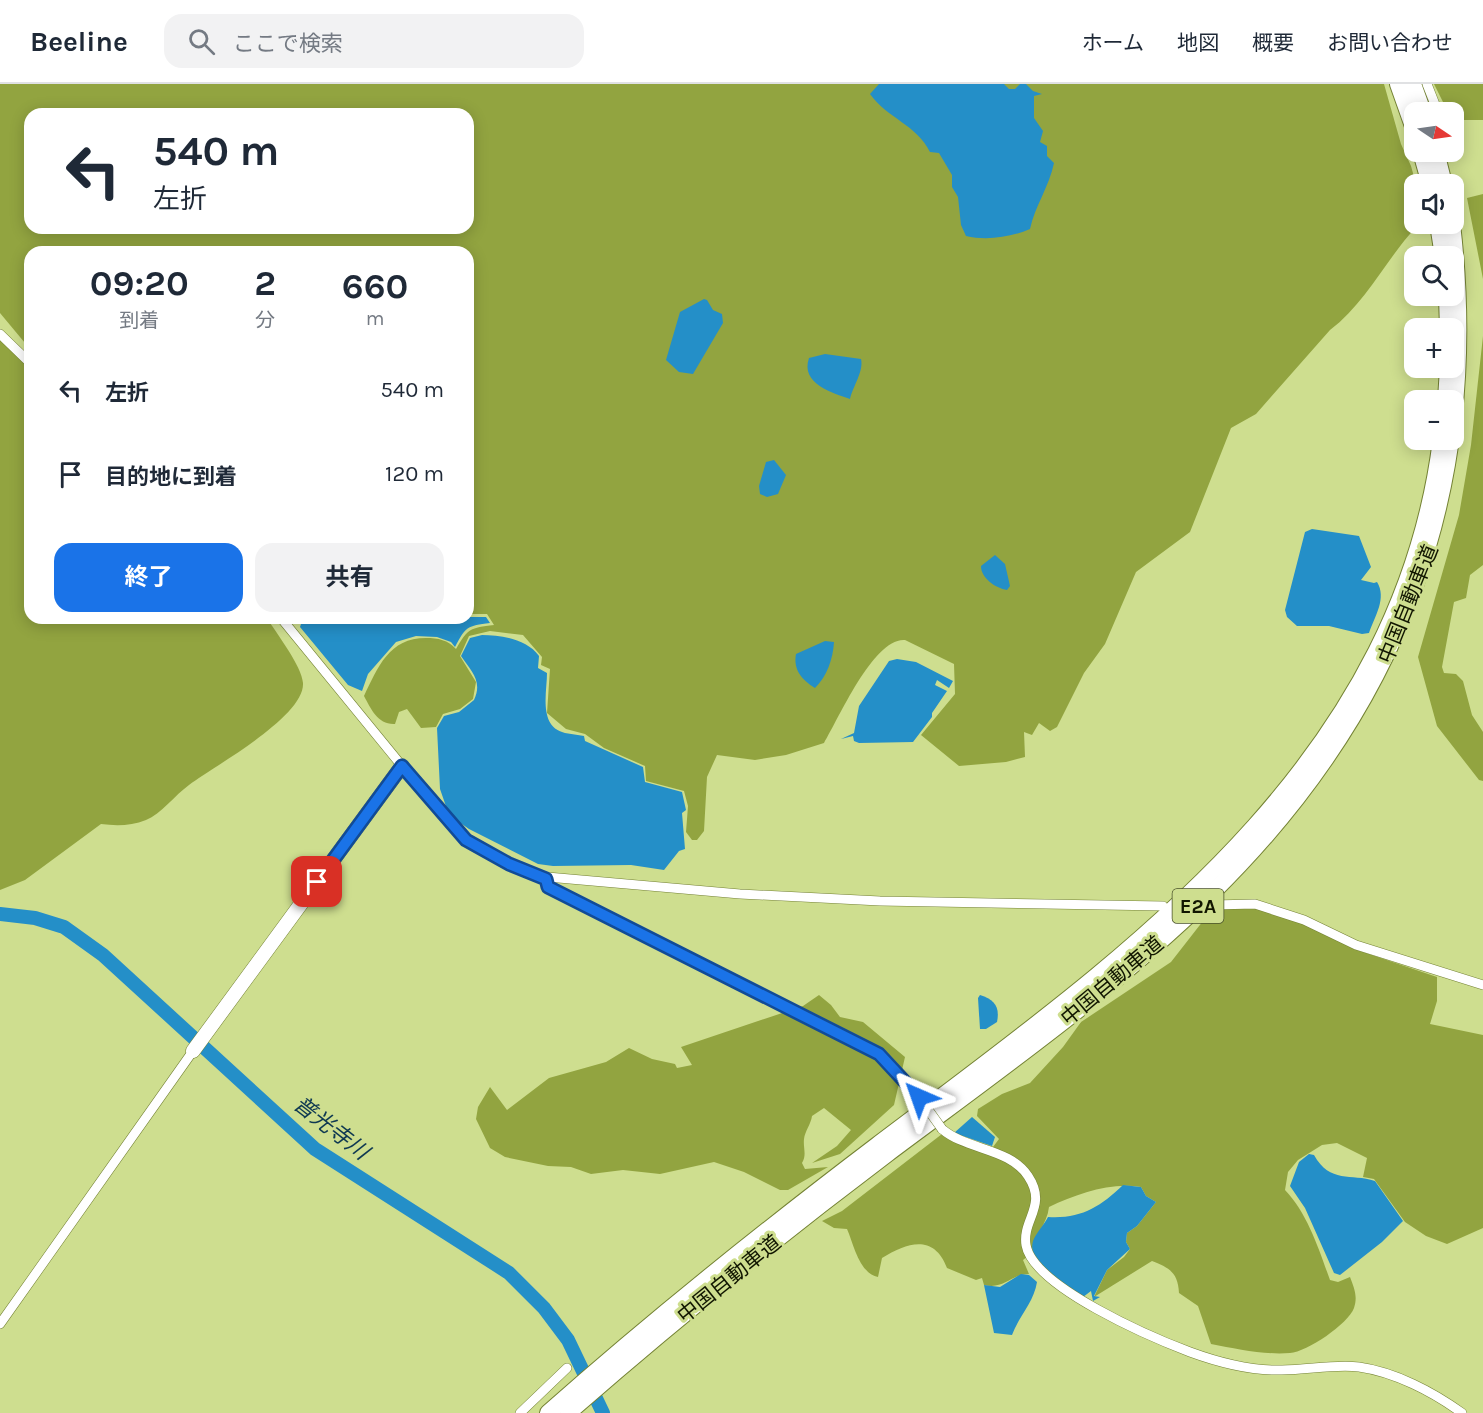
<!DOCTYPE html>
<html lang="ja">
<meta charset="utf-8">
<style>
:root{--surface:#fff;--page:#f2f2f3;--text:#1f2937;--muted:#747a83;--line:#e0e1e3;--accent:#1a73e8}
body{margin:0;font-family:Karla,"Noto Sans JP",sans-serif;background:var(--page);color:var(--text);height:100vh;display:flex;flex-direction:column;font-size:22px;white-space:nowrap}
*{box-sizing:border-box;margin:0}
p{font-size:20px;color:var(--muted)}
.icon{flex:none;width:33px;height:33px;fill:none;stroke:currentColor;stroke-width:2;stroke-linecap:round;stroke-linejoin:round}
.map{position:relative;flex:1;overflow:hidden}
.drawer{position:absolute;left:24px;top:162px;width:450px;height:378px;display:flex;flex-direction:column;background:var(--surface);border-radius:18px;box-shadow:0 3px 15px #0003}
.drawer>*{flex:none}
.hud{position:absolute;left:24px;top:24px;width:450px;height:126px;border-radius:18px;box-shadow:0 3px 15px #0003;background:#fff;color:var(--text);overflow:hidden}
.needle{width:39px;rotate:103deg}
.tools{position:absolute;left:1404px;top:18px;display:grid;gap:12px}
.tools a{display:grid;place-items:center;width:60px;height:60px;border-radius:12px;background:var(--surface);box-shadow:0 3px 15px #0003;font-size:30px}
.pin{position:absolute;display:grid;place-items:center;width:51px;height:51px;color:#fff;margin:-26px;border-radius:12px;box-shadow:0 3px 9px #0006}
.me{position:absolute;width:66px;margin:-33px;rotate:317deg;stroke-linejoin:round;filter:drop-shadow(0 0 4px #0008)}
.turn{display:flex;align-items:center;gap:21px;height:126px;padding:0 30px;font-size:27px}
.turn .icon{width:78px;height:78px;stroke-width:2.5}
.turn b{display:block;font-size:42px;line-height:51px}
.eta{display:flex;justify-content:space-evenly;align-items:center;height:102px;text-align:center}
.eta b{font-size:36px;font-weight:700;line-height:42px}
.action{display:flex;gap:12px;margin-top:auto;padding:12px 30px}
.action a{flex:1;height:69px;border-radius:18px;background:var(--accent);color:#fff;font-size:24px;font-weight:700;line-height:69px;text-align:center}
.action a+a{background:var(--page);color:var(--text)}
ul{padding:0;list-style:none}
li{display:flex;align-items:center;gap:18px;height:84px;padding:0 30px}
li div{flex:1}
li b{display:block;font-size:22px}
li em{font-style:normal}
header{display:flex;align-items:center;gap:36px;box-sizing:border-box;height:84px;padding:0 30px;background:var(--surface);border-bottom:2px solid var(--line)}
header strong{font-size:28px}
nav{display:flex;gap:33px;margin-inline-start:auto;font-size:21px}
.search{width:420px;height:54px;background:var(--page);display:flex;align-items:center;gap:15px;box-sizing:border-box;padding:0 21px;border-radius:18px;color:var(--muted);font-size:22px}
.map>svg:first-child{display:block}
</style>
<header>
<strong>Beeline</strong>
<div class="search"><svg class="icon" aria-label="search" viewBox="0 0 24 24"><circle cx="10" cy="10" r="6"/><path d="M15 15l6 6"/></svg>ここで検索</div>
<nav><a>ホーム</a><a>地図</a><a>概要</a><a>お問い合わせ</a></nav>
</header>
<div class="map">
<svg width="1483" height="1329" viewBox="0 0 1483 1329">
<rect width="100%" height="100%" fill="#cede8f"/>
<g fill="#92a440" fill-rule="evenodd">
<path d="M0 0H1384L1401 60 1411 82 1416 100 1414 140 1417 142C1386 175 1366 219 1330 246L1256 330 1231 344 1190 448 1136 488 1105 560 1084 589 1057 643 1050 647 1039 639 1032 651 1024 648 1025 673 1006 678 959 682 921 651 955 610 954 580 905 556C874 553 839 634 824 659L786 671 755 676 717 671 707 693 704 747 697 756H692L686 748 688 722 684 707 646 697 645 682 604 664 585 650 566 645 547 629 550 585 541 581 542 573 523 551 490 547 469 552 460 572 476 598 473 615 460 625 443 630 436 643 421 644 407 625 399 628 395 640C378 641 371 625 364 612 378 583 389 554 426 554 438 554 448 556 456 565 468 544 470 544 494 541L487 530H468V168H30V265L0 229ZM30 30H468V144H30Z"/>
<polygon points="1434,0 1483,0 1483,36 1454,36 1454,28 1448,28"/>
<polygon points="1483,110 1483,242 1483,195 1467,114"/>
<path d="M0 245 30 286V534H267C276 549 302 582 303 599 305 633 214 682 189 701 175 711 161 730 146 736 131 742 116 742 101 740L25 796 0 806Z"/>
<polygon points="1483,252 1483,481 1470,491 1466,514 1454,518 1442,583 1444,589 1456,590 1463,597 1472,631 1483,648 1483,697 1479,696 1437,642 1418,573 1459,431 1471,361"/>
<path d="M1246 821 1305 840 1360 867 1437 893V917L1430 940 1483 951V1144L1447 1160 1426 1152 1405 1138 1374 1095 1363 1093 1367 1074 1337 1059 1322 1061 1298 1076 1288 1088 1285 1106C1308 1130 1319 1166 1330 1196L1338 1198 1350 1193C1354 1204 1358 1212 1354 1224 1348 1240 1307 1268 1290 1269 1264 1271 1237 1265 1211 1260L1198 1222 1179 1209C1178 1189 1170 1184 1152 1177L1094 1213 1107 1186 1124 1173 1130 1165 1126 1158 1127 1149 1137 1142 1156 1118 1146 1112 1141 1103C1110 1098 1077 1110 1049 1123 1047 1141 1034 1151 1032 1169L1023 1176 1029 1190C1011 1190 1004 1206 984 1201L982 1194 976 1196 947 1184C934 1150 908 1158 882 1174L878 1193C859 1189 854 1161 847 1145L834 1144 822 1137 842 1127 942 1050C966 1062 964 1068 993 1063L999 1055 977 1032 978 1025 1002 1010 1030 999 1063 963 1081 938 1171 878 1210 828Z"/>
<path d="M819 911 831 921 840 933 863 938 905 973 894 1021 840 1070 812 1079 837 1062 851 1046 824 1024 812 1032C811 1040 805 1047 804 1055 803 1064 807 1071 802 1079L805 1085 828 1083 788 1106H780L744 1088 714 1078 660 1090 623 1086 591 1090 571 1083 548 1082 505 1073 490 1064 476 1035 478 1023 490 1003 507 1026 549 994 606 978 629 964 652 975 675 980 677 984 692 981 681 963 803 922Z"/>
</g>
<g fill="#248fc8">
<path d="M879 0H1004L1009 5H1015L1020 0H1026L1033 7 1042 10 1034 12V34L1043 47 1040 58 1047 62V72L1054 79C1049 103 1035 122 1030 145 1011 153 987 157 966 152L961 141 958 113 952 103V91L939 69 930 68C917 41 887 34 870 10Z"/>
<polygon points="704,215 707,216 713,226 722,230 723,239 693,290 679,288 666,276 680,228"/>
<path d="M825 270 861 275C864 287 853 302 850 315 833 309 800 300 809 274Z"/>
<polygon points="774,376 786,391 778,410 767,413 760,410 759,402 766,378"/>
<path d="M1312 445 1359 452 1371 483 1361 496 1374 499 1377 498C1387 514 1375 532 1369 549L1362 550 1329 542H1297L1287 533 1285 526 1305 448Z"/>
<path d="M995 471 1005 480 1010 502 1007 506C995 504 981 494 981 482Z"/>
<path d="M469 533H486L490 539C467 542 466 542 455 563L451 558 437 553 416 552 396 558 368 590 362 607 348 601 300 543 303 534Z"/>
<path d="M482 551C501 551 527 555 539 572L538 584 547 589C547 608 538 643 565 649 571 650 578 651 584 652L585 657 643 683 645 698 682 708 686 726 682 729 685 765 679 767 664 786 631 781 553 782 538 780 469 745 449 731 440 705 437 644 444 632 459 628 474 616C483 597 471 587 461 572L470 554Z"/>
<path d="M825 557 834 558C833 575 827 592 815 604 802 596 793 586 796 570Z"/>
<polygon points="897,575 916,578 953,597 949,604 937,596 935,601 947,607 932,629 932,633 913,658 859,659 854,657 853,652 841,655 854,649 859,622 889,577"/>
<path d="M980 911C995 916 1000 923 997 938L986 945H980L978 914Z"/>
<polygon points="972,1033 995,1053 992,1062 954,1049"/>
<path d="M1309 1070 1314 1071C1330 1100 1351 1089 1375 1097L1403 1137 1382 1158 1340 1191 1334 1189 1305 1124 1290 1102 1299 1078Z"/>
<path d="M1123 1101 1141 1103 1146 1112 1156 1118 1137 1142 1127 1149 1126 1158 1130 1165 1107 1186 1094 1212 1100 1213 1093 1217 1091 1207 1083 1213C1066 1201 1026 1182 1033 1157 1036 1149 1044 1141 1048 1133 1081 1135 1100 1123 1123 1101Z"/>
<path d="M1021 1190 1029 1191 1037 1198C1034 1218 1019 1232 1012 1251L994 1249 984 1201 1000 1203Z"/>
</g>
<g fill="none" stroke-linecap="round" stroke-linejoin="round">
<polyline stroke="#248fc8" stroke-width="14" points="0,830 35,834 64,843 103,871 315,1065 509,1189 544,1224 568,1256 603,1329"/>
<g stroke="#748234" stroke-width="10">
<g id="street">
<polyline points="1427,0 1438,28"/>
<polyline points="0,250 30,279"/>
<polyline points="281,534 402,682 466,756 536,792 740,810 880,817 1163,822"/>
<polyline points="546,795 548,803 879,971 919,1013"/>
<polyline points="1213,821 1255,820 1304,836 1356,861 1483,901"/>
<path d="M942 1045C966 1066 1010 1064 1028 1092 1048 1122 1022 1135 1026 1161 1033 1203 1153 1254 1190 1268 1220 1279 1250 1287 1282 1286 1308 1286 1334 1280 1359 1283 1395 1288 1433 1308 1462 1329"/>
<polyline points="0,1240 193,967"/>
<polyline points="520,1329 567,1284"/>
</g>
</g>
<g stroke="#748234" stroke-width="15">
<polyline id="secondary" points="193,967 402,682"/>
</g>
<g stroke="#748234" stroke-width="18">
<g id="highway">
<polyline points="1398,0 1414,45"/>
<polyline points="1413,0 1423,28"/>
<polyline points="1421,68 1430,100"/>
<polyline points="1436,68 1444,100"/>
<polyline points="1438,140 1443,172"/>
<polyline points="1447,212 1448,244"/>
<polyline points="1446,316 1448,284"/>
<path d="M548 1329C653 1236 764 1147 876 1062 1122 876 1399 688 1441 356"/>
<path d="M568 1329C671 1239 777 1153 887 1070 998 987 1113 906 1212 809 1400 624 1483 404 1452 140"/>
</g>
</g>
<use href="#street" stroke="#fff" stroke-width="9"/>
<use href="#secondary" stroke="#fff" stroke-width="14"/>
<use href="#highway" stroke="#fff" stroke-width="16"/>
<g stroke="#748234" stroke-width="10" stroke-linecap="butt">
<polyline id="street-bridge" points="919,1013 942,1045"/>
</g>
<use href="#street-bridge" stroke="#fff" stroke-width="9"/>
</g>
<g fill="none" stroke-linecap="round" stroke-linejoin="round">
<g stroke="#114b97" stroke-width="15">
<polyline id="route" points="317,798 402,682 466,756 509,780 546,795 548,803 879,970 919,1013"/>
</g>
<use href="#route" stroke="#1a73e8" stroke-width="10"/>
</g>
<g text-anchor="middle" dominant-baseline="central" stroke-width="6" stroke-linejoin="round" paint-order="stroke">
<rect fill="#cede8f" stroke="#4a522b" stroke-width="1.5" x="1172.5" y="805" width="51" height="34" rx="4.5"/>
<g font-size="20" font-weight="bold" fill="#111600">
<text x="1198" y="822">E2A</text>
</g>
<g font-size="21" fill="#111600" stroke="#cede8f">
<text transform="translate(1408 520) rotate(-68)">中国自動車道</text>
<text transform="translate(1112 897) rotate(-40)">中国自動車道</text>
<text transform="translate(729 1195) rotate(-39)">中国自動車道</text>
</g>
<g font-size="22" font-style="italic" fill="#0e3851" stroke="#cede8f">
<text transform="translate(331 1044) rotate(38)">普光寺川</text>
</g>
</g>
</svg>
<div class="tools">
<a><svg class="needle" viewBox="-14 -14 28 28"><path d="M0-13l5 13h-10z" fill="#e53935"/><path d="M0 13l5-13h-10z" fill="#747a83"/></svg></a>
<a><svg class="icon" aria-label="sound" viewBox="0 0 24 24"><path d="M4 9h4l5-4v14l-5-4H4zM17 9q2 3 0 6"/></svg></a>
<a><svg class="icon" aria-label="search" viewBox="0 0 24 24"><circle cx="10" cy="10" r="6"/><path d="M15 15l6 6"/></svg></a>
<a>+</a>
<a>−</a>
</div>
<div class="pin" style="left:317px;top:798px;background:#d93025"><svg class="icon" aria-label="arrive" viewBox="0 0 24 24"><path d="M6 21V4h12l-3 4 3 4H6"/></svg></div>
<svg class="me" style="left:919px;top:1013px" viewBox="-20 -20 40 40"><path d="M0-17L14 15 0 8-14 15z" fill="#1a73e8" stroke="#fff" stroke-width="4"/></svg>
<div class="hud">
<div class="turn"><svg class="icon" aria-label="left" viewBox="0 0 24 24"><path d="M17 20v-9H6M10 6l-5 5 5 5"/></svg><div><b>540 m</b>左折</div></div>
</div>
<section class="drawer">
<div class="eta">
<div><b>09:20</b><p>到着</p></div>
<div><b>2</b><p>分</p></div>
<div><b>660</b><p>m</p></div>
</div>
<ul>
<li><svg class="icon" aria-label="left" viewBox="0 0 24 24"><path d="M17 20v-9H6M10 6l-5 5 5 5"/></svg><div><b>左折</b></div><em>540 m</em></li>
<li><svg class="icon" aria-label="arrive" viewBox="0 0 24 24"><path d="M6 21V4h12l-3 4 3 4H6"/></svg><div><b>目的地に到着</b></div><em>120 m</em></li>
</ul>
<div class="action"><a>終了</a><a>共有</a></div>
</section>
</div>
